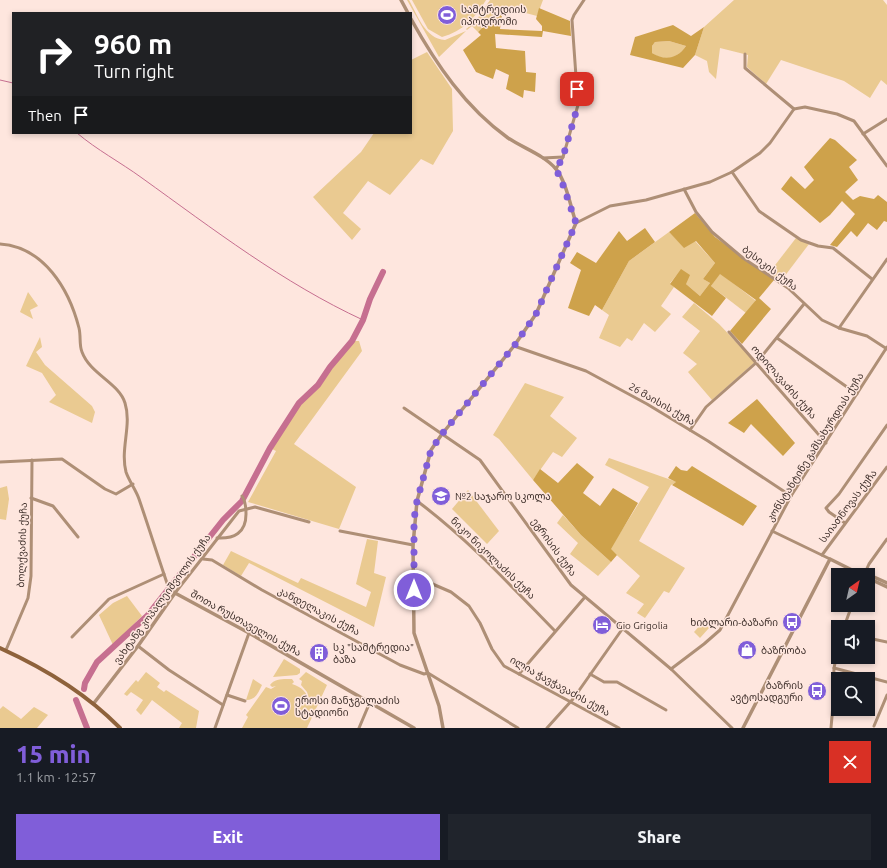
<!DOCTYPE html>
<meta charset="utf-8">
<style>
:root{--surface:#171b24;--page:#20242c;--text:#f1f3f6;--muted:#9ea1a6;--accent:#805ed9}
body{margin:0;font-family:Ubuntu,"Noto Sans Georgian",sans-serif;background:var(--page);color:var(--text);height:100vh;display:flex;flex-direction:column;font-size:15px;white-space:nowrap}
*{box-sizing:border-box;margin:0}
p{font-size:13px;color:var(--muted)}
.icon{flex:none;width:22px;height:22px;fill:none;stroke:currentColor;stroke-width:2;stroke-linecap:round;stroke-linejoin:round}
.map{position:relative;height:728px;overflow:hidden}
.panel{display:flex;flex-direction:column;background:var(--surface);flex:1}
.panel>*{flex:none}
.top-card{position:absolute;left:12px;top:12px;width:400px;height:122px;border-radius:0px;box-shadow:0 2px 6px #0003;background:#202124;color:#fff;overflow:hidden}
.needle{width:26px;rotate:34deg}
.tools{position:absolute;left:831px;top:568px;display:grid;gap:8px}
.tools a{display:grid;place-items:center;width:44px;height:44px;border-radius:0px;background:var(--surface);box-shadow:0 2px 6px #0003;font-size:20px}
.pin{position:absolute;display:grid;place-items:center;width:34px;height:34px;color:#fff;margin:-17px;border-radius:8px;box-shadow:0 2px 6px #0006}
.me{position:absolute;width:44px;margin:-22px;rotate:0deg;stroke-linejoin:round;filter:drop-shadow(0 0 3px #0008)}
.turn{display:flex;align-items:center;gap:14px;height:84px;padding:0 16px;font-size:18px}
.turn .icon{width:52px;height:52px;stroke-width:2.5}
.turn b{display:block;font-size:28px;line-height:34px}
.then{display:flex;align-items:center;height:38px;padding:0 16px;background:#0003;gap:8px;font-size:15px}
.round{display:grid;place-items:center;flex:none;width:42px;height:42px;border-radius:0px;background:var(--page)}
.headline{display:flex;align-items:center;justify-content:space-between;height:68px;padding:0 16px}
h1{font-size:24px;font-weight:800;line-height:30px;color:var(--accent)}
.primary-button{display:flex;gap:8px;margin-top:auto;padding:8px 16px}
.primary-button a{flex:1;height:46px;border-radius:0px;background:var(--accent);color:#fff;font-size:16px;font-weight:800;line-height:46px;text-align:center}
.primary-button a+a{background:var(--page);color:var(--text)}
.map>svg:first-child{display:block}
</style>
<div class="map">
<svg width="887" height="728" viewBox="0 0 887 728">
<rect width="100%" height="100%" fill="#fee6de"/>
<g fill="#eaca91">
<path d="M407 0H409C417 14 425 39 445 40L466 31 439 57Z"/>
<path d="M412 0H486C475 18 463 31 442 37L428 29Z"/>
<polygon points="490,0 543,0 537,16 503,7 478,32 472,26 467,30 466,29 475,22"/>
<polygon points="734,0 883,0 887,5 887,85 881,80 870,98 844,81 781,60 766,84 747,67 748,55 720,48 716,79 709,72 707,61 695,55 704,27"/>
<path d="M669 41 686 46C677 59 665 62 652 53V46L655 42Z"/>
<polygon points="427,52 452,89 453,131 433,165 421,159 390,195 368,181 343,213 361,229 352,240 313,197 361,152 374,133 411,133 411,60"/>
<polygon points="669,232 684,247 695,241 715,263 703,279 710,283 700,296 686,284 681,270 670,283 674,287 661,306 671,314 655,332 644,323 632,341 627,338 620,347 599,338 609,315 602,310 629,261"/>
<polygon points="796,238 809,244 781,281 769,273"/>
<polygon points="720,273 756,301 746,313 711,286"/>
<polygon points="28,292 38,306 30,310 33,319 20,312"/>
<polygon points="694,303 719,324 755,362 712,400 688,372 697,364 683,353 700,331 682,317"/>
<polygon points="40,337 42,347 36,352 45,365 92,406 95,412 92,423 49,402 56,395 42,373 26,366"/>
<polygon points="352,341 359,341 362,351 294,444 356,487 339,529 248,502 276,451 270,448 299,403 318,385 330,367"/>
<polygon points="525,383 564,397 550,416 577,438 562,457 553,452 533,480 499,439 493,435"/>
<polygon points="609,458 677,482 671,485 639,541 685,568 669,593 664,591 645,618 637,613 644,604 626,593 640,576 610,549 649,487 605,465"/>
<polygon points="7,486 9,499 6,520 0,519 0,488"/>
<polygon points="468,490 499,531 487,544 452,509"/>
<polygon points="563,515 581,535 611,562 598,576 570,554 578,543 557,523"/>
<polygon points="367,539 378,541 374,573 386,577 374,627 249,563 241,576 223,565 231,551 298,583 301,578 366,607 371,592 356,584"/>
<polygon points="127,596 142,616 113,645 99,615 113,603"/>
<polygon points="703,622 709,628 700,638 694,632"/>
<polygon points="284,659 300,669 300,673 297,675 273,677"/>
<polygon points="146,672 160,683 157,687 164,692 166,690 199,711 196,728 179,728 182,723 152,700 141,715 136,710 143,700 131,692 127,696 124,694 136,680 138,682"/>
<path d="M306 672 327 685 307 728H242L248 717 246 715 266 687 271 689 276 686 272 687 270 685C275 678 284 679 292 679L294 682 292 684C302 687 306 692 310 701L307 692 301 685 302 681 299 679Z"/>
<path d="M253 679 262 685C258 693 256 700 246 700Z"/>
<polygon points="3,706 21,719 34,707 48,715 37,728 0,728 0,709"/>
</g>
<g fill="#cea24b" fill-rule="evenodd">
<polygon points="503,7 500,29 542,31 542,26 536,19 539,8 570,21 571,36 543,31 542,37 495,34 496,48 525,51 526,72 536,73 535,92 524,90 523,98 506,89 509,75 496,69 493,79 476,72 463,50 481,35 478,32"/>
<path d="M673 25 691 36 704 27 695 55 683 68 630 55 635 37ZM669 41 686 46C677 59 665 61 652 53V46L655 42Z"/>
<polygon points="830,138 835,140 857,160 849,167 858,180 845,192 853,200 860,196 874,199 878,195 887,202 887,222 884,221 877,230 868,223 857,237 851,231 837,247 830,245 855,214 842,201 830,215 820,223 781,189 791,176 805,189 814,180 804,167"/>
<polygon points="695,213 715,237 774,280 759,298 771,309 742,344 730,331 756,300 720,274 711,286 726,298 712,316 670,284 681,269 690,275 686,284 700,296 710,283 703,279 715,263 696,241 684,248 669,232"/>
<polygon points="645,228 655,242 629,261 602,310 595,305 589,316 568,308 581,270 570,263 577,252 596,263 619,231 627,241"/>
<polygon points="757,399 795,443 783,456 751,424 744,433 728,423"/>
<polygon points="577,463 594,477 583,493 600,506 613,488 638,503 611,549 617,555 611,562 581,535 533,480 540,469 558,483"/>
<polygon points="676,466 681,470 687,471 692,466 757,506 743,526 672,485 676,482 668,478"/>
</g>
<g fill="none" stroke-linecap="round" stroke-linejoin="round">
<g stroke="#c66f90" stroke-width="1">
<polyline points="0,80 13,83"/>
<path d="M77 133C97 150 120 162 142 178 213 229 283 283 363 320"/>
</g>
<g stroke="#c66f90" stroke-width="6">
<polyline points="84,689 85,683 97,662 147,616 223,520 242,501 270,448 299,403 318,385 330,367 352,341 363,320 370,299 383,272"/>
<polyline points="76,700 87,728"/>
</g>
<g stroke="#ae8f76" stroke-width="3">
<polyline points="745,54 745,68 794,109 805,107 837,114 854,121 887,166"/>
<polyline points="863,134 887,119"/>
<polyline points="543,158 563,157"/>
<polyline points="556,169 563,157 578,105 572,20 574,15 584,0"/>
<polyline points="732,172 759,211 801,240 818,246 833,248 872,279"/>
<polyline points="684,189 696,212 712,232 743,258 788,288 822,320 839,328 867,336 887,349"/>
<polyline points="576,223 610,206 646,200 710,182 732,172 760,153 770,143 794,109"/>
<path d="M0 244C44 247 69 289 79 328 81 336 79 345 82 352 90 374 119 383 125 403 132 425 120 449 126 472 129 481 136 490 139 499 149 528 158 557 168 586L175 593 239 511 255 507 309 522"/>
<polyline points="839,328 887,259"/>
<polyline points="729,332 826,443"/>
<polyline points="777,338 857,394"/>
<polyline points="514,346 586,371 647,404 708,441 791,496"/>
<polyline points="404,408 480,460 571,585 671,669 732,728"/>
<polyline points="690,430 706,407 757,362 804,304"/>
<polyline points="0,462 62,459 105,489 116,494 133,484"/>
<polyline points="31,498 53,506 78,537"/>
<path d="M417 501C468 539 511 586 555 631"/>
<polyline points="845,523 829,512 826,508 839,494 887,425"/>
<polyline points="340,531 413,545"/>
<polyline points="772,531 830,559"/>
<path d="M217 538C234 539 246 533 246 514 246 508 246 502 242 496"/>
<polyline points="822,555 887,467"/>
<polyline points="203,559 212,560 262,590 400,665 424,674 428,673 518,728"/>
<polyline points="864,575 869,564 887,539"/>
<polyline points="414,576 451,592 469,606 480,623 492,649 504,666 619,728"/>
<polyline points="844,627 852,605"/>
<polyline points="72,637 109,599 164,574"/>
<polyline points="868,638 887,642"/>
<polyline points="138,646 169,670 223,705"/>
<polyline points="6,650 28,598 31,576 32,460"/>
<polyline points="834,668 887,682"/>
<polyline points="671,669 704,644 720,630 791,496 887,347"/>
<polyline points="519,674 585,597"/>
<polyline points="590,674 604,682 617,682 666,710"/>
<polyline points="227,695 245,701"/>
<polyline points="874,726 887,695"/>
<polyline points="215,728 249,633"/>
<polyline points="359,728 370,702"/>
<polyline points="547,728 573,699 623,628"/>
<polyline points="831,728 833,705 834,668 838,649"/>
</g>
<g stroke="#ae8f76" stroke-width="3.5">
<polyline points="401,0 408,13"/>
<path d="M411 19C436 64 465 107 508 138 523 148 544 155 556 169 566 181 571 208 576 223L536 314 514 346 442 434 431 450 417 501 413 545 414 633 439 706 443 728"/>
<polyline points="860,572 865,573 887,583"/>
<polyline points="868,578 887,587"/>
<polyline points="94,703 138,646 175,593 249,633 414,728"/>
<polyline points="743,728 830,559 862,575"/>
</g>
<path stroke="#8e623b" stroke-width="4" d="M0 648C44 668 86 693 120 728"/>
</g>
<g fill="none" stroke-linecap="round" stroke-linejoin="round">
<polyline stroke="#805ed9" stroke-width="7" stroke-dasharray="0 12.6" points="414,590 414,519 417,501 431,450 442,434 514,346 536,314 576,223 562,182 556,169 563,157 578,105 577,89"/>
</g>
<defs>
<g id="stadium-disc" transform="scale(1)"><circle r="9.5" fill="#805ed9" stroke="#fee6de"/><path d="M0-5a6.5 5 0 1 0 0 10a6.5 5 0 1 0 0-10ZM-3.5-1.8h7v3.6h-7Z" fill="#fff"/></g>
<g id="school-disc" transform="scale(1)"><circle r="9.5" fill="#805ed9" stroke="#fee6de"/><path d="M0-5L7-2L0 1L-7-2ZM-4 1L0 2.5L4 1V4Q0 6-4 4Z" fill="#fff"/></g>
<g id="bus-disc" transform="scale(1)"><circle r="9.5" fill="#805ed9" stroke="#fee6de"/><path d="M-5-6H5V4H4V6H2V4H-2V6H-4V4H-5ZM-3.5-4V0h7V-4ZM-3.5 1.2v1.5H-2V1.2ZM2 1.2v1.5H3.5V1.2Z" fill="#fff"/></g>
<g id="hotel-disc" transform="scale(1)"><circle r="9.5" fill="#805ed9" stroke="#fee6de"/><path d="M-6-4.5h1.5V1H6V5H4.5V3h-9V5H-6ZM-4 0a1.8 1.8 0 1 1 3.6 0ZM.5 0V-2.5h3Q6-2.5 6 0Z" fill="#fff"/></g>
<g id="shop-disc" transform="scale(1)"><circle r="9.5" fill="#805ed9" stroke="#fee6de"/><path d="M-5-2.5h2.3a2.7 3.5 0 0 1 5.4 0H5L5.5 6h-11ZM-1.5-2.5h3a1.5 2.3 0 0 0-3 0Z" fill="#fff"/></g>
<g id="building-disc" transform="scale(1)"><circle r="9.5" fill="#805ed9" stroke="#fee6de"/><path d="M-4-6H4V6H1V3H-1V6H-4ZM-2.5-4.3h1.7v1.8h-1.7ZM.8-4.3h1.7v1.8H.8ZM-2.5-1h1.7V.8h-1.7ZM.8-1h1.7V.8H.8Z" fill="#fff"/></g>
</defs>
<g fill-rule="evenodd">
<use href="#stadium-disc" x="447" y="15"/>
<use href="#school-disc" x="441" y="496"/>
<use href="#bus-disc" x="792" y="622"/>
<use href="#hotel-disc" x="602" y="625"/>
<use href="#shop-disc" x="747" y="650"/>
<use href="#building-disc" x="319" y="653"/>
<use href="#bus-disc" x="817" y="691"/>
<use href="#stadium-disc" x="281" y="706"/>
</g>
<g text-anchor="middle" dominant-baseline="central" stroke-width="3" stroke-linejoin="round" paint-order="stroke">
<g font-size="10" fill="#41322d" stroke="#fee6de" text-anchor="start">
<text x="461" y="9">სამტრედიის<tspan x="461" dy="12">იპოდრომი</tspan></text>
<text x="455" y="496">№2 საჯარო სკოლა</text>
<text x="778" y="622" text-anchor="end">ხიბლარი-ბაზარი</text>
<text x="616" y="625">Gio Grigolia</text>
<text x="333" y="647">სკ "სამტრედია"<tspan x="333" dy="12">ბაზა</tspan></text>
<text x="761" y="650">ბაზრობა</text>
<text x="803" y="685" text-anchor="end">ბაზრის<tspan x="803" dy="12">ავტოსადგური</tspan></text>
<text x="295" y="700">ეროსი მანჯგალაძის<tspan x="295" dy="12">სტადიონი</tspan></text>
</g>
<g font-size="10" fill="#41322d" stroke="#fee6de">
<text transform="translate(770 268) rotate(37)">ბესიკის ქუჩა</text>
<text transform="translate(784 382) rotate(49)">ოდილავაძის ქუჩა</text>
<text transform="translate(662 404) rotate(30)">26 მაისის ქუჩა</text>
<text transform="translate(815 447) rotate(-58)">კონსტანტინე გამსახურდიას ქუჩა</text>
<text transform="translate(848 506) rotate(-53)">საიათნოვას ქუჩა</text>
<text transform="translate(22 545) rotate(-88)">ბოლქვაძის ქუჩა</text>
<text transform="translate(554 547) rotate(54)">ეგრისის ქუჩა</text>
<text transform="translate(493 558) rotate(44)">ნიკო ნიკოლაძის ქუჩა</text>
<text transform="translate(162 599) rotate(-54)">ვახტანგ კოპალეიშვილის ქუჩა</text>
<text transform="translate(319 611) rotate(28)">კანდელაკის ქუჩა</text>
<text transform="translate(246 623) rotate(29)">შოთა რუსთაველის ქუჩა</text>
<text transform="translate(560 686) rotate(29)">ილია ჭავჭავაძის ქუჩა</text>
</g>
</g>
</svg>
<div class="tools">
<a><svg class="needle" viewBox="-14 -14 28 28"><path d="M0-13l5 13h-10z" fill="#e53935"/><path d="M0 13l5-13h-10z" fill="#9ea1a6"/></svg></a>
<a><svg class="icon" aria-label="sound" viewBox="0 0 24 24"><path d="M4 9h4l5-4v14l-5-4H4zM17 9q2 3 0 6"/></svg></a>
<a><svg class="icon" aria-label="search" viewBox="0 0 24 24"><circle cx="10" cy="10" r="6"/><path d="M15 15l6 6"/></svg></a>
</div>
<div class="pin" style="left:577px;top:89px;background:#d93025"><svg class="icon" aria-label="arrive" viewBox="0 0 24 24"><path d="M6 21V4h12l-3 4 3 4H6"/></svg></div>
<svg class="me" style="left:414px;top:590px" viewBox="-20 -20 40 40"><circle r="17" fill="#805ed9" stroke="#fff" stroke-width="3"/><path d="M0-11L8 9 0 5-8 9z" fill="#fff"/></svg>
<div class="top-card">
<div class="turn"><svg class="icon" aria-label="right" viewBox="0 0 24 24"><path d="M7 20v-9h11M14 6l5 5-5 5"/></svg><div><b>960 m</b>Turn right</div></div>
<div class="then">Then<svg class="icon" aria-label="arrive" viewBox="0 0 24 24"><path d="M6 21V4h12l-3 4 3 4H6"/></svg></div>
</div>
</div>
<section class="panel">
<div class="headline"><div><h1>15 min</h1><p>1.1 km · 12:57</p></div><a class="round" style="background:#d93025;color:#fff"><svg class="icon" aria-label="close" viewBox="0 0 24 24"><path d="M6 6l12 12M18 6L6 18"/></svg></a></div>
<div class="primary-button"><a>Exit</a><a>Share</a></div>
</section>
